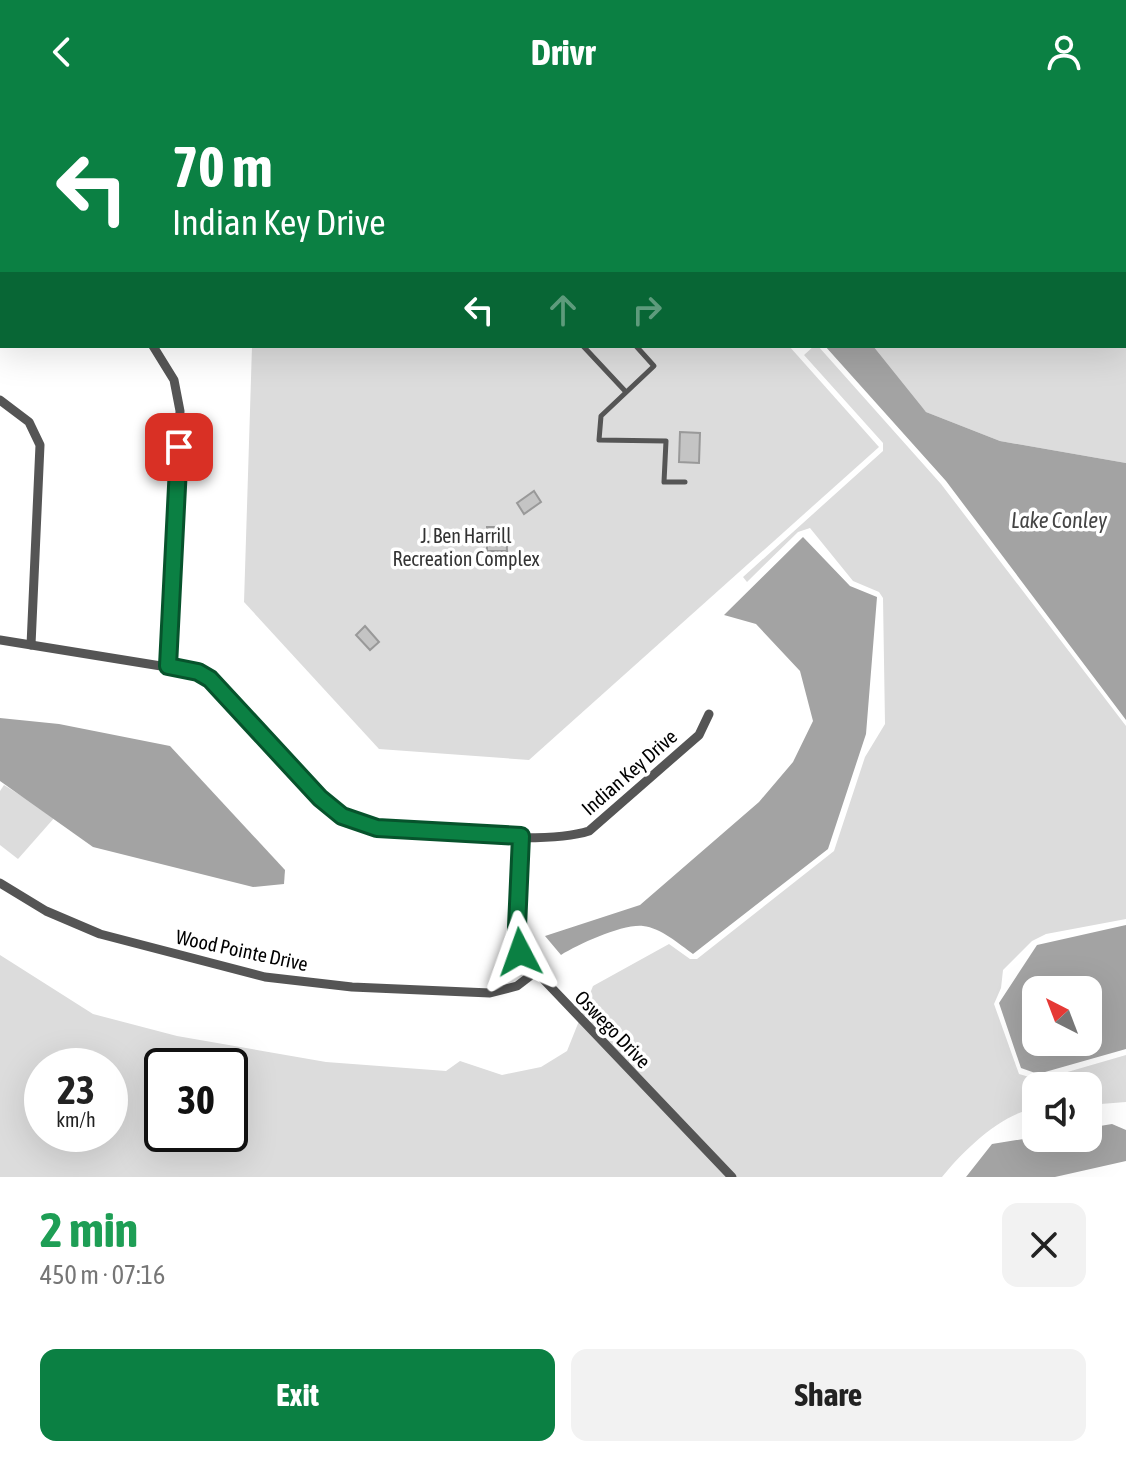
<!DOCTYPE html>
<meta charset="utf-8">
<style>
:root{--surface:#fff;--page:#f2f2f2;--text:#222;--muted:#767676;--accent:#0b8043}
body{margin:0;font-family:"Asap Condensed",sans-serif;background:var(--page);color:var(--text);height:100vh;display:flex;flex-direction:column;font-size:30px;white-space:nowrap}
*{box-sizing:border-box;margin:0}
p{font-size:26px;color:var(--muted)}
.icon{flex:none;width:44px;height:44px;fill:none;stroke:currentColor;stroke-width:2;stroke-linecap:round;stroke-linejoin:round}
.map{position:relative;height:1073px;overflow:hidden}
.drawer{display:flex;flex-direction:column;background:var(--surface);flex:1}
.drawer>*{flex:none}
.top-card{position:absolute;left:0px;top:0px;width:1126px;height:244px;box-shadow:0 8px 32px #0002;background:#0b8043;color:#fff;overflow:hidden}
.needle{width:52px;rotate:318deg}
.buttons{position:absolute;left:1022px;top:872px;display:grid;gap:16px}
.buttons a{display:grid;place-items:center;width:80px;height:80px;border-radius:16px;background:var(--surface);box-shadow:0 8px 32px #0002;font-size:40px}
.speed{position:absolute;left:24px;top:944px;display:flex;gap:16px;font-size:40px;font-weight:700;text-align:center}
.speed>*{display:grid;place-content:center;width:104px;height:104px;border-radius:50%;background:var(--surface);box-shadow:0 8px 32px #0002;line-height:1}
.speed small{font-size:20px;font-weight:400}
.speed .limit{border:4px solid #111;border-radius:12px;background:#fff;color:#111}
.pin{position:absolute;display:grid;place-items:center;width:68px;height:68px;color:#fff;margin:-34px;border-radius:16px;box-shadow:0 4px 12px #0006}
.me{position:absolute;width:88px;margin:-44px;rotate:356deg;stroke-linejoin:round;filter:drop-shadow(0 0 6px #0008)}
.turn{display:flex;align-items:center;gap:28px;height:168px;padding:0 40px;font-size:36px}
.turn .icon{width:104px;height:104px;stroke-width:2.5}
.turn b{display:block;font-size:56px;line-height:68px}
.lanes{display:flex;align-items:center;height:76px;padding:0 40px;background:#0003;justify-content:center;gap:40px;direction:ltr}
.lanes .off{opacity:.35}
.round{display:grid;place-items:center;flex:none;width:84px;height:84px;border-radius:16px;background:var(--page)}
.headline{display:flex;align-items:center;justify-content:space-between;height:136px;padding:0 40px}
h1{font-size:48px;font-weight:700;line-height:60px;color:#1e9e55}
.button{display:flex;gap:16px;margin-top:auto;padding:16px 40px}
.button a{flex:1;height:92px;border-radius:16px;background:var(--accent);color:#fff;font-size:32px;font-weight:700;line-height:92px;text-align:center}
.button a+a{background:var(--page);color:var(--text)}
header{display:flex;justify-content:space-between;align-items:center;height:104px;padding:0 40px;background:var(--accent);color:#fff;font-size:36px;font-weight:700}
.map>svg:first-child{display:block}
</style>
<header><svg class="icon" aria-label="back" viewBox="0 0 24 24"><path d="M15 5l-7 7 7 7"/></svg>Drivr<svg class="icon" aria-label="person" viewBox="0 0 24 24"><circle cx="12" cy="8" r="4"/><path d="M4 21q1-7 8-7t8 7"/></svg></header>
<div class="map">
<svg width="1126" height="1073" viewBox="0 0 1126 1073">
<rect width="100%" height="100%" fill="#fff"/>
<g fill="#dcdcdc" fill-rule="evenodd">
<polygon points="38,0 572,0 574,2 40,2"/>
<polygon points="1070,0 1126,0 1126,359 1000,337 926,308 861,242 1124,242 1124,2"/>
<polygon points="252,242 789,242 879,343 529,656 379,645 244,498"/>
<path d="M814 242H818L941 380 1126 622V815L1046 830 1032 837 1003 866 1001 884 994 900 1019 970 1040 976 1126 951V998L1088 1001V982H1036V1005C1003 1007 962 1048 942 1073H0V851L93 910 177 932 326 958 446 967 460 957 502 971 541 963 567 947 593 882 669 840 690 855H697L834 747 865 653 885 620 883 494 879 488 853 477 810 424 798 428 747 478 743 473 883 347V339L804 251ZM42 962H110V1030H42ZM162 962H230V1030H162Z"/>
<polygon points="4,681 55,713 18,755 0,741 0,687"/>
</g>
<g fill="#a3a3a3" fill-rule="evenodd">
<polygon points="825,242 873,242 926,308 1000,337 1126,359 1126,616 946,377"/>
<path d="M803 433 850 482 877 493 866 630 828 745 693 850C679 840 661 824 643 822 622 820 579 840 561 851L545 832 640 801 759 698 793 658 813 617 800 567 756 520 724 511Z"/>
<polygon points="0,614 59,620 170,642 285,766 284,780 253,783 93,743 0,677"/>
<path d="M1126 821V945L1038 970 1021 964 999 899 1037 841ZM1088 886V938H1036V886Z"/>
<polygon points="1112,1020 1126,1026 1126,1057 1055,1073 966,1073 992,1040 1036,1033 1088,1034 1088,1024"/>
</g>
<g fill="#c4c4c4" stroke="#999" stroke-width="2">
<polygon points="680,328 700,329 699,359 679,358"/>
<polygon points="534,387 541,398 524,410 517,399"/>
<polygon points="487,423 506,423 507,447 487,447"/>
<polygon points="365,522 379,538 370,546 356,531"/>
</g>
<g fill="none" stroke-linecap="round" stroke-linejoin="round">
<g stroke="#555" stroke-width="5">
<polyline points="470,0 472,2"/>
<polyline points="443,2 445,0"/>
<polyline points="583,242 626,288"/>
<polyline points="636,242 654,262 601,312 599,336 666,337 664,378 685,378"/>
</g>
<g stroke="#555" stroke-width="9">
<polyline points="790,0 792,2"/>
<polyline points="0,153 2,152"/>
<polyline points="153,242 174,276 180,307 168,562"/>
<polyline points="0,296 29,318 40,341 31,541"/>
<path d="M0 536 198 568C269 607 294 703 377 724 429 728 543 742 589 727L699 631 709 610"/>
<polyline points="521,732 517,836 526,857 732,1073"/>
<polyline points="0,779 46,807 100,830 265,873 352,883 490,889 517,882 534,869"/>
</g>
</g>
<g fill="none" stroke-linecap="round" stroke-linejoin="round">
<g stroke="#07532c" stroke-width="20">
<polyline id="route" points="179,343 168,562 198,568 210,575 320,694 342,712 377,724 521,732 517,823 520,848"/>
</g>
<use href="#route" stroke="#0b8043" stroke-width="14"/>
</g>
<g text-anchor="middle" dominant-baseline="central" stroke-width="7" stroke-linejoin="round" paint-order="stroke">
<g font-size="20" fill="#333" stroke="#fff">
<text x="466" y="431">J. Ben Harrill<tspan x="466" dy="23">Recreation Complex</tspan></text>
</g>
<g font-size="20" fill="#000" stroke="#fff">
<text transform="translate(629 668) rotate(-41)">Indian Key Drive</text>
<text transform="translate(242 846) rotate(12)">Wood Pointe Drive</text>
<text transform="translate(613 925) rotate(46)">Oswego Drive</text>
</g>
<g font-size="22" font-style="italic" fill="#444" stroke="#fff">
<text x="1059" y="416">Lake Conley</text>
</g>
</g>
</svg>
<div class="buttons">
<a><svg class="needle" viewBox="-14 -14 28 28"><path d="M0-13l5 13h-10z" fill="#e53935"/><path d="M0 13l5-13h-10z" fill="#767676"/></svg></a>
<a><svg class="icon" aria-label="sound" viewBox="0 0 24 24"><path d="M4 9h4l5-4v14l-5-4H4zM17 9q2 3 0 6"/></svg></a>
</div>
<div class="speed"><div>23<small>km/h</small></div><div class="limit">30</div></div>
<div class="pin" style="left:179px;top:343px;background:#d93025"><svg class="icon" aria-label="arrive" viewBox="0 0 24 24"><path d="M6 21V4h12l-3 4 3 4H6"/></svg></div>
<svg class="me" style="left:520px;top:848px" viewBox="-20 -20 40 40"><path d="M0-17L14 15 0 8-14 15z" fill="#0b8043" stroke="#fff" stroke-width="4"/></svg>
<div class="top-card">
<div class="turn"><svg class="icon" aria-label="left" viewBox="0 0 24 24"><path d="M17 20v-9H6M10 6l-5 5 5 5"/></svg><div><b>70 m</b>Indian Key Drive</div></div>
<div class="lanes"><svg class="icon" aria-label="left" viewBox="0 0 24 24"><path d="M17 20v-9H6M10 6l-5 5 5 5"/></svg><svg class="icon off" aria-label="ahead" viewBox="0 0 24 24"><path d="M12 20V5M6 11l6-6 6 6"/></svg><svg class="icon off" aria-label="right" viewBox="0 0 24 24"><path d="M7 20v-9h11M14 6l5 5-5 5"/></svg></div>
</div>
</div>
<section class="drawer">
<div class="headline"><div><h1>2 min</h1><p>450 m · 07:16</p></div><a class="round"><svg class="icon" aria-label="close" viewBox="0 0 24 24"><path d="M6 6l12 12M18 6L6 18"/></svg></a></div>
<div class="button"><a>Exit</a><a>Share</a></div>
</section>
